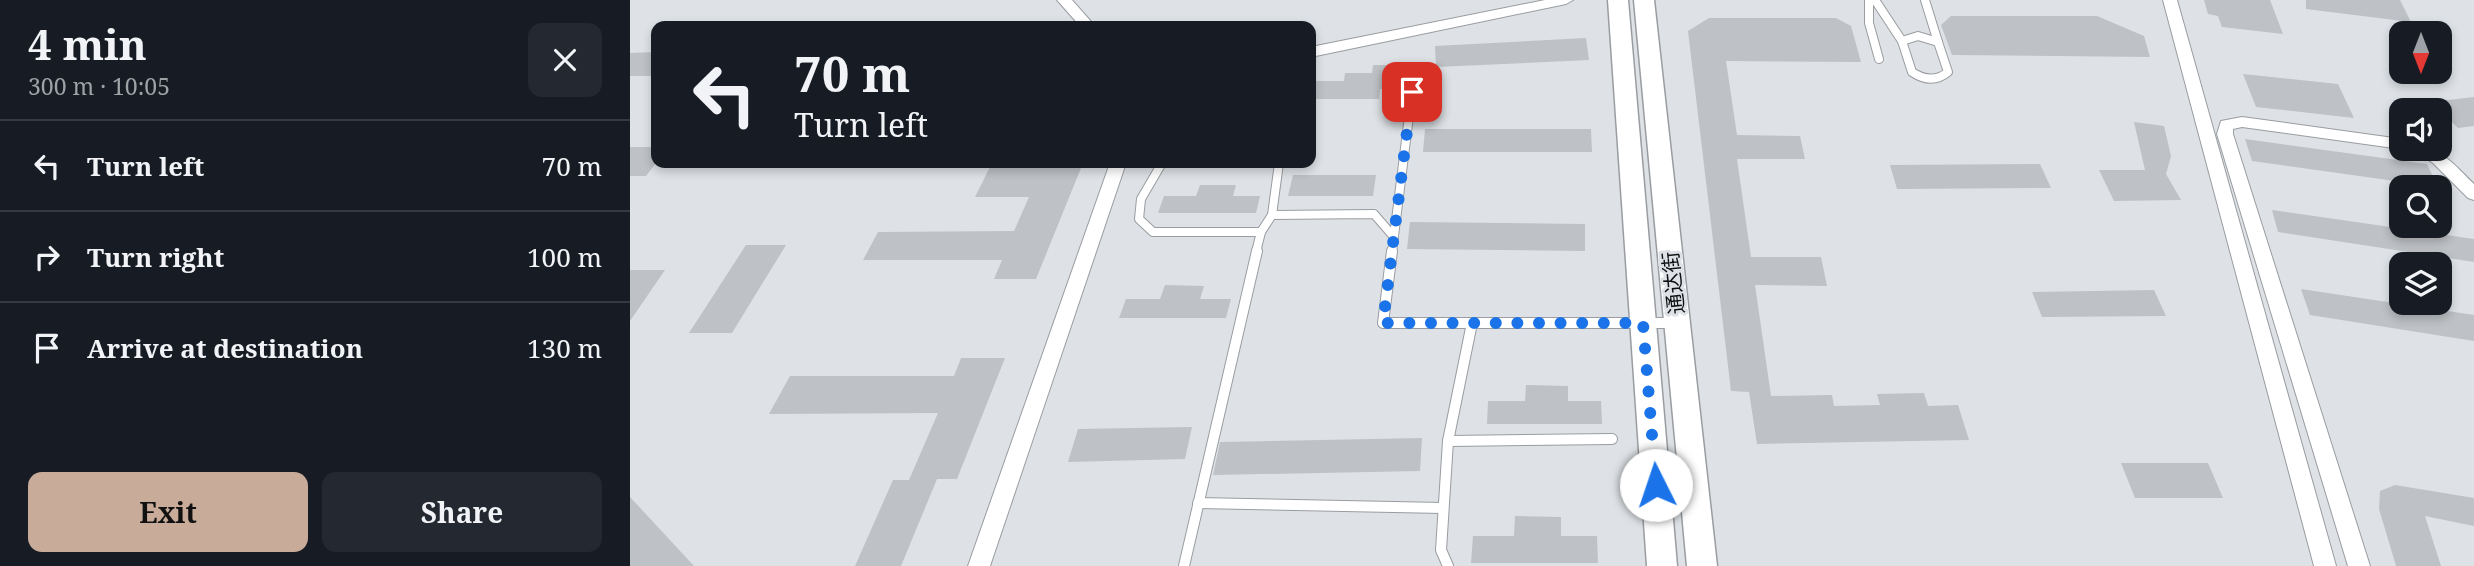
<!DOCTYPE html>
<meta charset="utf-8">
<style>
:root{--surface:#171b24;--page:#242831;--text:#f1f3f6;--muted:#9ea1a6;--line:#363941;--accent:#c9ab9a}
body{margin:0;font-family:"Noto Serif","Noto Sans SC",serif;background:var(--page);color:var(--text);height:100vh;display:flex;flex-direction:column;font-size:26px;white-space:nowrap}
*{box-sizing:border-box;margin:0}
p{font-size:23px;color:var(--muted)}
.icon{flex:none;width:38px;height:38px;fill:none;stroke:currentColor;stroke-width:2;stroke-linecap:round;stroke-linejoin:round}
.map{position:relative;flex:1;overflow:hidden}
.sheet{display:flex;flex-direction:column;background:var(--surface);width:630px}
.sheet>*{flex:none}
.banner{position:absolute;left:21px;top:21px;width:665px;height:147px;border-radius:14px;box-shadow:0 4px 10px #0003;background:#171b24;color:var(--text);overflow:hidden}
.needle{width:46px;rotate:180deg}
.controls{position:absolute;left:1759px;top:21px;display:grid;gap:14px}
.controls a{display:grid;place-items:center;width:63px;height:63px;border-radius:14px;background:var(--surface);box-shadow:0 4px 10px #0003;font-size:35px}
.pin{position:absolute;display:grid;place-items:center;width:60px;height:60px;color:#fff;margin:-30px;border-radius:14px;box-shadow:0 4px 10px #0006}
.me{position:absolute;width:77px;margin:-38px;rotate:356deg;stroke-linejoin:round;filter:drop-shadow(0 0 5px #0008)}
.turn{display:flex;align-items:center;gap:24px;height:147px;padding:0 28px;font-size:32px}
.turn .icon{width:91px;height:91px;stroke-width:2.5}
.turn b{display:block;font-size:49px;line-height:60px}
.round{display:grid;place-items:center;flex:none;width:74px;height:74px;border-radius:14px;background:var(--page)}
.summary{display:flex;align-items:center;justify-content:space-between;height:119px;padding:0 28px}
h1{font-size:42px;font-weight:700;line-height:52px}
.cta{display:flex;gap:14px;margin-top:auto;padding:14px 28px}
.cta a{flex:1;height:80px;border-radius:14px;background:var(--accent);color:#111;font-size:28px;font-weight:700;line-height:80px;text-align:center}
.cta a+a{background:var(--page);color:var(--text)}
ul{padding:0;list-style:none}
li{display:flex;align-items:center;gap:21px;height:91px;padding:0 28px;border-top:2px solid var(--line)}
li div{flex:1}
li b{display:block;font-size:26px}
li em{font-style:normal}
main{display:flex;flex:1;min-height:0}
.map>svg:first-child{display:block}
</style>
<main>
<section class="sheet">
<div class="summary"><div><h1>4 min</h1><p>300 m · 10:05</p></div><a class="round"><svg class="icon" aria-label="close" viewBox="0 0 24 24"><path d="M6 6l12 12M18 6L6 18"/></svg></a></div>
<ul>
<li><svg class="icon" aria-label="left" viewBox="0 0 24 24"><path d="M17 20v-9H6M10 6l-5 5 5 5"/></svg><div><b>Turn left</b></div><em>70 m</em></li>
<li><svg class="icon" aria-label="right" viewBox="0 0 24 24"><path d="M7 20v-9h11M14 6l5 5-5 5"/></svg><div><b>Turn right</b></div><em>100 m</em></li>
<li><svg class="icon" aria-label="arrive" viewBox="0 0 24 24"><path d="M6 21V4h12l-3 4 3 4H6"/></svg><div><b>Arrive at destination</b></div><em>130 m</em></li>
</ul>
<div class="cta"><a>Exit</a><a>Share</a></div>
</section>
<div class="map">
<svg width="1844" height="566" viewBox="0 0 1844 566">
<rect width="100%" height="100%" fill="#dee2e6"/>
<g fill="#bec1c5">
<polygon points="1574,0 1640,0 1653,34 1592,27 1588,16 1578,14"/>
<polygon points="1676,0 1770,0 1781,22 1676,9"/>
<polygon points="1321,16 1467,16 1514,36 1520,57 1322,55 1311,25"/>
<polygon points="1079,18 1206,18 1221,26 1231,62 1096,61 1107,135 1170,136 1175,159 1107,159 1121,257 1191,257 1197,286 1125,285 1141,396 1202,395 1204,406 1250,405 1247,394 1294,393 1298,406 1328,405 1339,440 1127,444 1119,392 1101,391 1058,31"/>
<polygon points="956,38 959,60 806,67 805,46"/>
<polygon points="26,52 26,76 0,76 0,53"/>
<polygon points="743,65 764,65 761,89 750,89 749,99 681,99 681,81 714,81 715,73 742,73"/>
<polygon points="1613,74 1708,84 1724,118 1626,107"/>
<polygon points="1844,97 1844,126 1828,128 1801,102"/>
<polygon points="1504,122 1534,126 1541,156 1536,174 1551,200 1484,201 1469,170 1515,170"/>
<polygon points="795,129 961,129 962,152 793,152"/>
<polygon points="1615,139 1797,164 1808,187 1622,161"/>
<polygon points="0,147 26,147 26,163 16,176 0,176"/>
<polygon points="362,163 453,163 406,279 364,279 372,260 233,260 248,232 384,231 399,197 345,197"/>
<polygon points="1410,164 1421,188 1267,189 1260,165"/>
<polygon points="663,175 746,175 743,196 658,196"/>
<polygon points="570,185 606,185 603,196 630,196 626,213 528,213 534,196 566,196"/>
<polygon points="1642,210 1844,239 1844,262 1648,232"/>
<polygon points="780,222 955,224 955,251 777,249"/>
<polygon points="116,245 156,245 102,333 59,333"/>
<polygon points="0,270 35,270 0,321"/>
<polygon points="535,285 574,286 570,299 601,299 596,318 489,318 496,299 530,299"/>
<polygon points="1671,289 1844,315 1844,341 1680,315"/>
<polygon points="1524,290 1536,316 1412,317 1402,292"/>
<polygon points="331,358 375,358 327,479 307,479 271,566 225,566 263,480 279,480 308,413 139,414 160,376 324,376"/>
<polygon points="896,385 938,386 938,401 971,401 972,424 857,424 858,401 895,401"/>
<polygon points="562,427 555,459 438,462 448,429"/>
<polygon points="792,438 790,471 583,475 590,442"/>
<polygon points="1491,463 1578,463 1593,498 1505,498"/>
<polygon points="1765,485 1844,498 1844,526 1795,516 1811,566 1766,566 1749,509 1750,491"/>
<polygon points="0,497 64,566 0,566"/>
<polygon points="885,516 931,517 931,536 967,536 968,563 841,563 843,536 884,536"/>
</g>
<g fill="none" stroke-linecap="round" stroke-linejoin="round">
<g stroke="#999ca0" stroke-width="10">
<g id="lane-far1">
<polyline points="1239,0 1239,23 1249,59"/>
<polyline points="1245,0 1272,41"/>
<polyline points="1295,0 1308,42"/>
<path d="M1288 36 1308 42 1318 72C1306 82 1294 80 1282 72L1272 41Z"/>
<polyline points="532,163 511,199 509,219 523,232 631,232"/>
<polyline points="642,215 649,163"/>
<polyline points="626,252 631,232 642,215 744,214 764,237"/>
<polyline points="762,252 785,68"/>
</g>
</g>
<g stroke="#999ca0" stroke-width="12">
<g id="lane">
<polyline points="762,251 753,323 1043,323"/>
<polyline points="818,441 982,439"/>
<polyline points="568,503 813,508"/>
<polyline points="554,566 627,251"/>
<polyline points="818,566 811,550 818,441 842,323"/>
</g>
</g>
<g stroke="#999ca0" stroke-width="2">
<g id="street">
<polygon points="427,0 442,0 465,26 450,26"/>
<polygon points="915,0 943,0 936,4 681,57 681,47"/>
<polygon points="1533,0 1547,0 1706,566 1684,566"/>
<polygon points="1612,117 1771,139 1771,149 1774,149 1771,149 1612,127 1603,129 1603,134 1740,566 1718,566 1587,134 1591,121"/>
<path d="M1783 149C1814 148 1823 164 1844 184V200L1838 198 1803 163Z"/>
<polygon points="480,163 496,163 360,566 338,566"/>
</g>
</g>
<g stroke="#999ca0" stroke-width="3">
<g id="secondary">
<polygon points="978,0 998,0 1047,566 1017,566"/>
<polygon points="1004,0 1024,0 1087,566 1057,566"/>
</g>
</g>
<use href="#lane-far1" stroke="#fff" stroke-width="8"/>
<use href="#lane" stroke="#fff" stroke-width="10"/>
<use href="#street" fill="#fff" fill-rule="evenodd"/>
<use href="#secondary" fill="#fff" fill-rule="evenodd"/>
</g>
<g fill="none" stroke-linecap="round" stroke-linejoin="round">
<polyline stroke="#1a73e8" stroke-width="12" stroke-dasharray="0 21.6" points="782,92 753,323 1013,323 1026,485"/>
</g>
<g text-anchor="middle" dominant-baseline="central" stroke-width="6" stroke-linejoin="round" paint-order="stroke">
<g font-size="21" fill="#0f1012" stroke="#dee2e6">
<text transform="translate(1043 283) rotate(-96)">通达街</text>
</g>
</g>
</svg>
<div class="controls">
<a><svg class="needle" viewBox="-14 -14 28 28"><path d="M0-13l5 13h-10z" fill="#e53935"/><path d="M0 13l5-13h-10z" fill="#9ea1a6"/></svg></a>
<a><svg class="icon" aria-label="sound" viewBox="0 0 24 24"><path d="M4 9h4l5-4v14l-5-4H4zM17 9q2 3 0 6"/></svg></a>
<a><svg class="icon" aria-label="search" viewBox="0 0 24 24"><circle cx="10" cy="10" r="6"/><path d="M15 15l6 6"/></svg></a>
<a><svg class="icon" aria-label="layers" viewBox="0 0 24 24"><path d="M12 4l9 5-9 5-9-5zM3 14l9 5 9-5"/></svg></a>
</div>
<div class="pin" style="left:782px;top:92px;background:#d93025"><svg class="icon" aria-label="arrive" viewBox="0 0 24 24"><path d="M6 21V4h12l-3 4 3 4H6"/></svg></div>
<svg class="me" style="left:1026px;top:485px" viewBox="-20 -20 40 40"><circle r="19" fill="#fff"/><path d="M0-13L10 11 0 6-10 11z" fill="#1a73e8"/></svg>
<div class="banner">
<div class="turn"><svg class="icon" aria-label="left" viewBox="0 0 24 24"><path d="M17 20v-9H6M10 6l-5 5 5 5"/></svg><div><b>70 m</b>Turn left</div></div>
</div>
</div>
</main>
